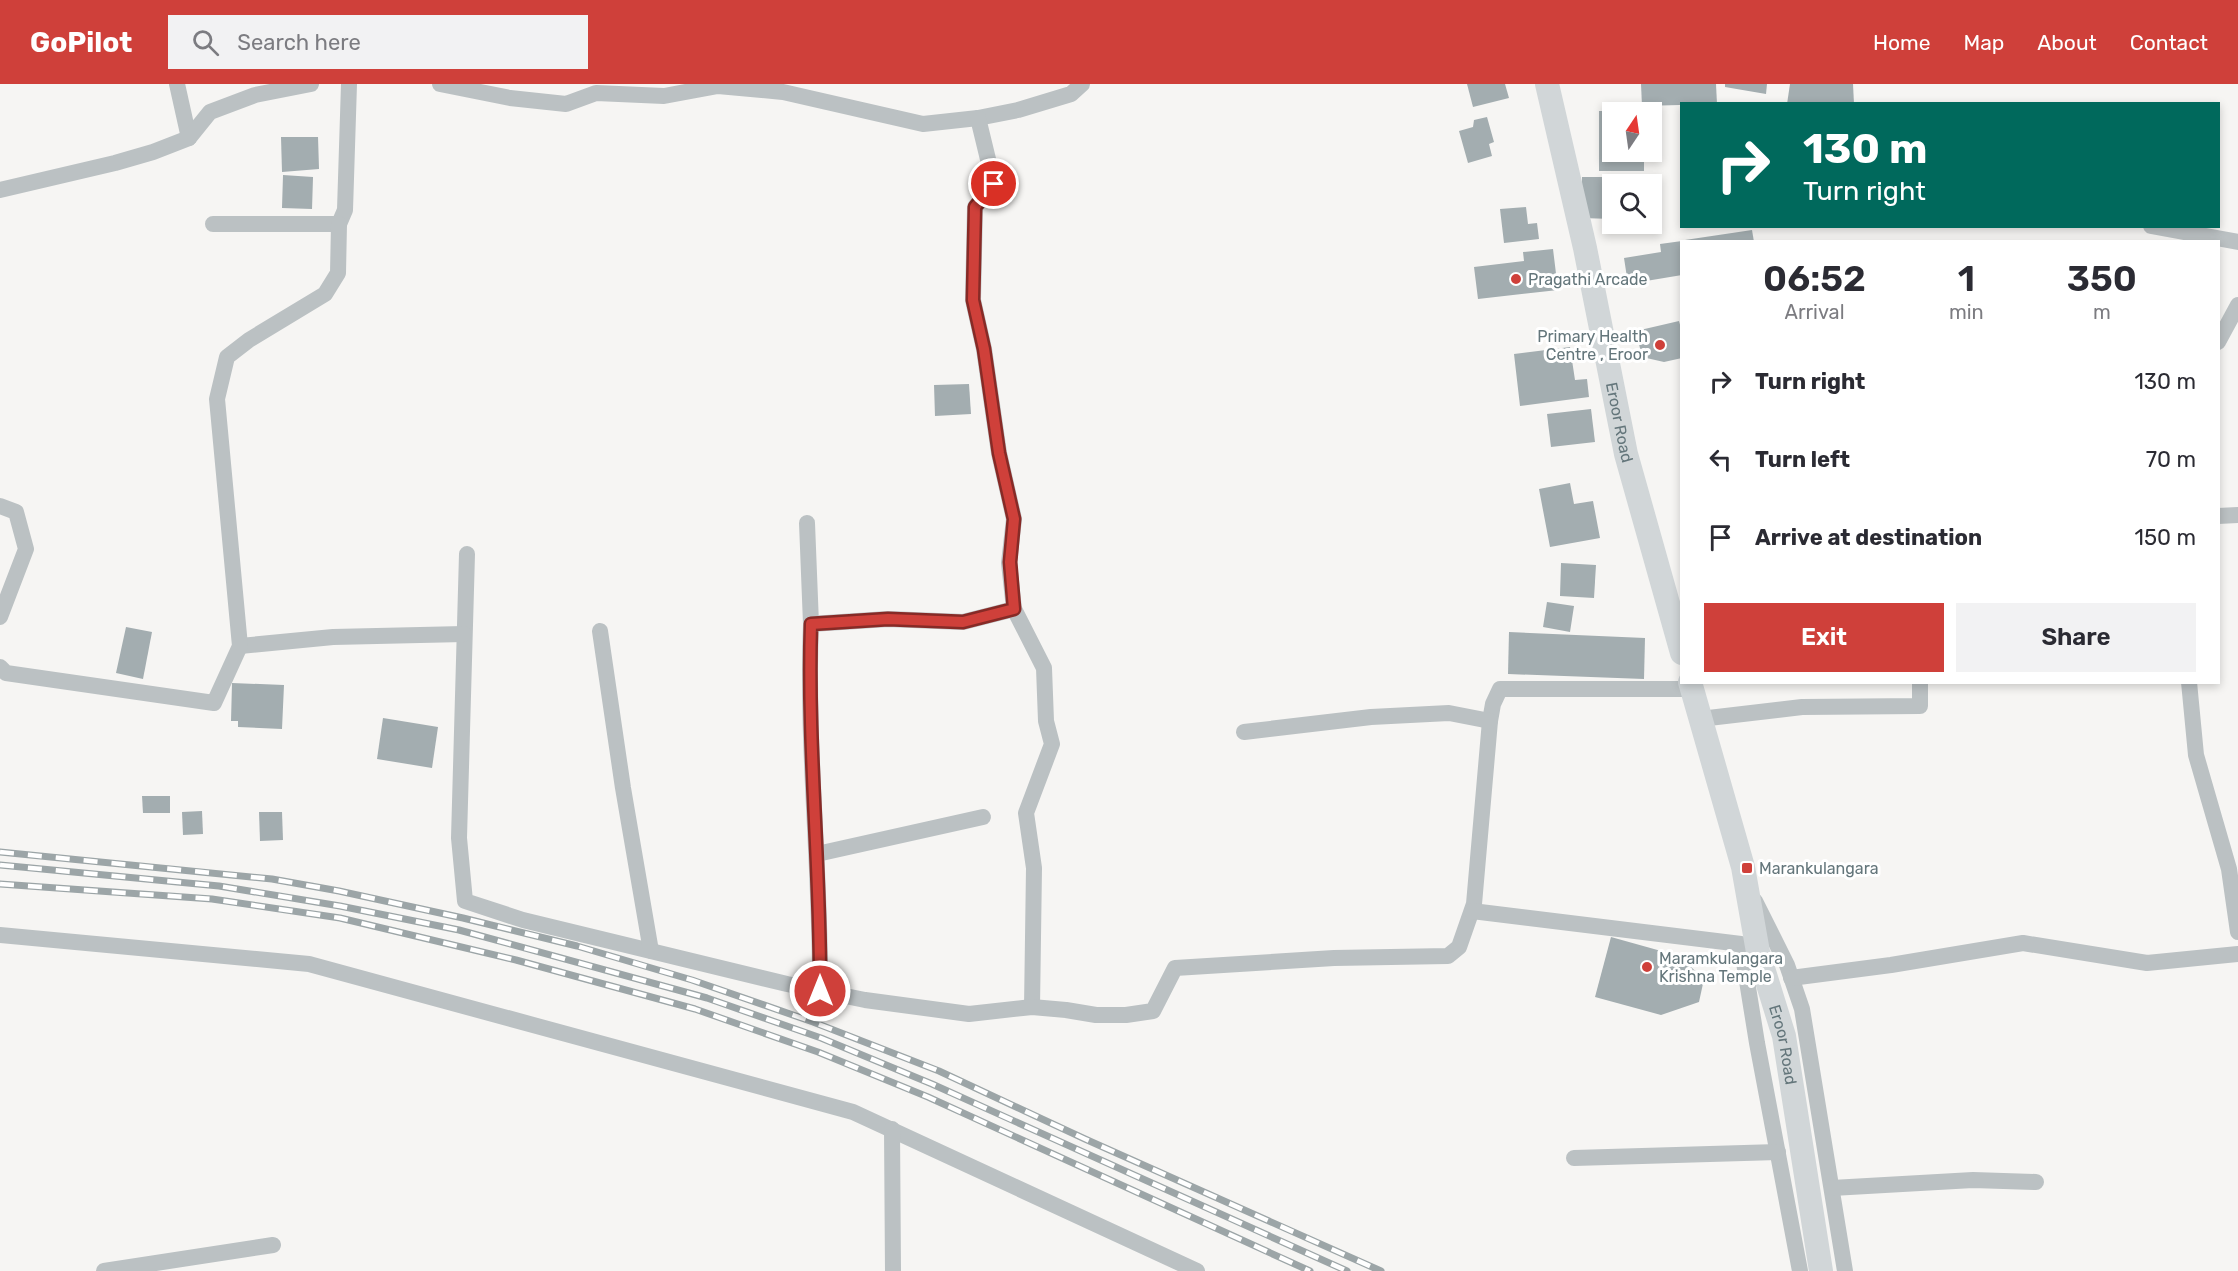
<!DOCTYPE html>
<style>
:root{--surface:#fff;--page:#f2f2f3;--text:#2b2b33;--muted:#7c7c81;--accent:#cf403a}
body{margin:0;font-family:Rubik,sans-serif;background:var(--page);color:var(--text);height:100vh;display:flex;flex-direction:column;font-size:22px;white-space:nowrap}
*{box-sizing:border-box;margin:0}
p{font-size:20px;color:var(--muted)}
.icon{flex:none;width:33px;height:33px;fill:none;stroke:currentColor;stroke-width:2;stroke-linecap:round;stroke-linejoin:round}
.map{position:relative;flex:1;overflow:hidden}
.panel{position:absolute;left:1680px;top:156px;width:540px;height:444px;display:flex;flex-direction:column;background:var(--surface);border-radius:0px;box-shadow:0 3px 9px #0003}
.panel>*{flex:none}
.banner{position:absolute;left:1680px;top:18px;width:540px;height:126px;border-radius:0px;box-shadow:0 3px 9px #0003;background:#00695c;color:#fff;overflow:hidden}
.needle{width:39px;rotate:13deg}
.fabs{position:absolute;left:1602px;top:18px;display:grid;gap:12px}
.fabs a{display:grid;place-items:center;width:60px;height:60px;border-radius:0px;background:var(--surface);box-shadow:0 3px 9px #0003;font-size:30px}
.pin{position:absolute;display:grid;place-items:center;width:51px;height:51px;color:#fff;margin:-26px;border:3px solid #fff;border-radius:50%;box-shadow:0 2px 6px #0007}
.me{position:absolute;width:66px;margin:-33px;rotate:0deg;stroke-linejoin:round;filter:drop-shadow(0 0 4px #0008)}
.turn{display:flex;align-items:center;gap:21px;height:126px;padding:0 24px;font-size:27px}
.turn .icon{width:78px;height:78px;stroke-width:2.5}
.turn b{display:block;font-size:42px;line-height:51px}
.eta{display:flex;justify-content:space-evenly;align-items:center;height:102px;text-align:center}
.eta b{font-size:36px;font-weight:600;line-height:42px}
.action{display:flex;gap:12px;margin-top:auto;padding:12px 24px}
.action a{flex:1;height:69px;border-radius:0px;background:var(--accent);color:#fff;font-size:24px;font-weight:600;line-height:69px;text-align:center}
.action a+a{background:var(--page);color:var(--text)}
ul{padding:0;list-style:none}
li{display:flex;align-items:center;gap:18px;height:78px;padding:0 24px}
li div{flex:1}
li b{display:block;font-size:22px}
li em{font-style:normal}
header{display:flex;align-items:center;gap:36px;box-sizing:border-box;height:84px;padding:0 30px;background:var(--accent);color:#fff}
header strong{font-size:28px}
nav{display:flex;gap:33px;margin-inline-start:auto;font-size:21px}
.search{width:420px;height:54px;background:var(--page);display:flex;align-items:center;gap:15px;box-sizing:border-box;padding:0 21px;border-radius:0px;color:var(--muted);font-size:22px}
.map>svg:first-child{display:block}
</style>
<header>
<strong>GoPilot</strong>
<div class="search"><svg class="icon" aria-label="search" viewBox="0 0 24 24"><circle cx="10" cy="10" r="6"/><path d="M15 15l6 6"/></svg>Search here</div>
<nav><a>Home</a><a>Map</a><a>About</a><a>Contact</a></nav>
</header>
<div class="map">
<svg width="2238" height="1187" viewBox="0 0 2238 1187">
<rect width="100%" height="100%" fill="#f6f5f3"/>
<g fill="#a3adb0">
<polygon points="1467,0 1505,0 1509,14 1473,23"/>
<polygon points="1641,0 1716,0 1717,20 1642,22"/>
<polygon points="1725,0 1767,0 1766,10 1725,3"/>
<polygon points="1790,0 1853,0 1854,20 1787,20"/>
<polygon points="1599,27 1612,27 1612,68 1644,68 1644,87 1599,87"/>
<polygon points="1487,33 1494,58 1489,60 1492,72 1468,79 1459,47 1473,43 1474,36"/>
<polygon points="281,53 318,53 319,85 282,88"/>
<polygon points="283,91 313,93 312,125 282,124"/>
<polygon points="1636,92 1659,92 1659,136 1652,135 1652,100 1636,100"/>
<polygon points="1582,93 1606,93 1606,110 1612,110 1612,135 1582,134"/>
<polygon points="1526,123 1528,140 1537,139 1539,155 1504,159 1500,125"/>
<polygon points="1752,146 1754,158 1685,158 1685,156"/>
<polygon points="1682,157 1682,191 1628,200 1624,174 1661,168 1660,160"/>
<polygon points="1553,165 1558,206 1478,215 1474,183 1524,177 1523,168"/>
<polygon points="1679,237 1682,248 1682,274 1664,278 1642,273 1636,247"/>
<polygon points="1570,263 1575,296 1587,295 1589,313 1520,322 1514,270"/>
<polygon points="969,300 971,330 935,332 934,301"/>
<polygon points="1591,325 1595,358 1551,363 1547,330"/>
<polygon points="1570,399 1574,420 1593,417 1600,454 1550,463 1539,405"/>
<polygon points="1561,479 1596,481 1594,514 1560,512"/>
<polygon points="1547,518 1574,522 1570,548 1543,543"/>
<polygon points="126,543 152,548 143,595 116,589"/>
<polygon points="1509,548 1645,554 1644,595 1508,590"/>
<polygon points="232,599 284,601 282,645 238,643 238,637 231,637"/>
<polygon points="383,634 438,643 432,684 377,675"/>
<polygon points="142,712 170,712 170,729 143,729"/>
<polygon points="202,727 203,750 183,751 182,728"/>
<polygon points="259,728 282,728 283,756 260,757"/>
<polygon points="1611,853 1679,872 1704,895 1699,918 1661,931 1595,913"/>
</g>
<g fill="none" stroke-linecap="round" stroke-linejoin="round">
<g stroke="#bbc1c3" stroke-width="16">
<polyline points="177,0 189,54"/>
<polyline points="440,0 510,14 566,20 596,9 664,12 718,2 783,8 923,40 978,34 1018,26 1071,10 1082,0"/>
<polyline points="978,34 994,100 975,123 973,216 984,265 999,369 1014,435 1009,479 1014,525 1044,584 1046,637 1052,660 1026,729 1034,784 1032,923"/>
<polyline points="0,106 115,79 153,68 189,54 210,28 255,11 311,0"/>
<polyline points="213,140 339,140 345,126 349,0"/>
<polyline points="2151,142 2238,158"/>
<polyline points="2218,258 2238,221"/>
<polyline points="0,422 16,428 26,465 0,533"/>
<polyline points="2218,432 2238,431"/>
<polyline points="807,439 811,540"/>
<polyline points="467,470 459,754 465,817 523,836 787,900 865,916 969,930 1032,923 1066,926 1096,931 1126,931 1153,927 1175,884 1334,874 1448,872 1459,863 1474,820 1490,637 1493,620 1500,605 1692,605"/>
<polyline points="600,547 623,704 651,867"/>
<polyline points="240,562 333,553 464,550"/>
<polyline points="0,583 6,589 214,619 240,562 217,315 227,273 249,256 325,210 338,189 339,140"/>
<polyline points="2189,598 2196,671 2229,785 2238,848"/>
<polyline points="1700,635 1802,623 1920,622 1920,598"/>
<polyline points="1244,648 1371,633 1449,629 1490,637"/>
<polyline points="817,770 983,733"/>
<polyline points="1755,817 1787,881 1802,925 1845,1187"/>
<polyline points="1472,827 1741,860 1757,959 1800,1187"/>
<polyline points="0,851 309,880 853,1028 1197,1187"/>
<polyline points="1791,894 1891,881 2023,859 2147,879 2238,870"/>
<path d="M820 907C821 785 806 662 811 540L888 535 963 538 1014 525"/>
<polyline points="892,1045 893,1187"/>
<polyline points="1574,1074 1778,1068"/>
<polyline points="1832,1104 1973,1096 2036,1098"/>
<polyline points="104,1187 273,1161"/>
</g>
<g stroke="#d1d6d8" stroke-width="24">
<path id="s1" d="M1547 0 1585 164 1626 370 1682 569"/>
<path id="s2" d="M1690 598 1743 783 1758 868 1784 952 1821 1187"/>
</g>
<g stroke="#9ca5a7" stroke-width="7">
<g id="rail">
<polyline points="0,768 272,795 339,807 463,834 577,862 692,896 813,938 939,987 1085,1055 1381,1187"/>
<polyline points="0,781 219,802 340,822 459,846 707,914 821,954 932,1000 1347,1187"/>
<polyline points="0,800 212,815 340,834 516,876 695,925 818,968 928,1013 1310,1187"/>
</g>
</g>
<use href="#rail" stroke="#fff" stroke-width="4.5" stroke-dasharray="14" stroke-linecap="butt"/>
</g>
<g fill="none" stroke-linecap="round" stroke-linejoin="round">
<g stroke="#872a26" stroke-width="15">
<path id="route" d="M820 907C821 785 807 663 811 540L888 535 963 538 1014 525 1010 478 1014 435 999 369 984 265 973 216 975 123 994 100"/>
</g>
<use href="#route" stroke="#cf403a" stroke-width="10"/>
</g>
<g fill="#cf403a" stroke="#fff" stroke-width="2">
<circle cx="1516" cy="195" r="6"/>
<circle cx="1660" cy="261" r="6"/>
<rect x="1741" y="778" width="12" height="12" rx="3"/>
<circle cx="1647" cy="883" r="6"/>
</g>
<g text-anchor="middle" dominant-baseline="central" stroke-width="6" stroke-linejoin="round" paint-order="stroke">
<g font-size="16" fill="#64767b" stroke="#fff" text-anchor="start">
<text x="1528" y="195">Pragathi Arcade</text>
<text x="1648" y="252" text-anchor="end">Primary Health<tspan x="1648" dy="18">Centre , Eroor</tspan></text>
<text x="1759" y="784">Marankulangara</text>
<text x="1659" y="874">Maramkulangara<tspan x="1659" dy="18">Krishna Temple</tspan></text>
</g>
<g font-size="16" fill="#64767b" stroke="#fff">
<text stroke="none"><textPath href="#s1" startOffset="346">Eroor Road</textPath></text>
<text stroke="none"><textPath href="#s2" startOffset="375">Eroor Road</textPath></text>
</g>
</g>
</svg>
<div class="fabs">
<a><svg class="needle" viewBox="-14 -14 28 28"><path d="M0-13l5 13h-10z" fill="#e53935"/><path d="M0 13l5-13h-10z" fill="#7c7c81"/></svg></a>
<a><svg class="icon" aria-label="search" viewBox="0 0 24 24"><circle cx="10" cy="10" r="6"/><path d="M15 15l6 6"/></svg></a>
</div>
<div class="pin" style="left:994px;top:100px;background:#d93025"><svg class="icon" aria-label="arrive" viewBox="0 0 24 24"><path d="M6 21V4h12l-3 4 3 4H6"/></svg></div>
<svg class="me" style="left:820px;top:907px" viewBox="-20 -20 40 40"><circle r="17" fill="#cf403a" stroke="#fff" stroke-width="3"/><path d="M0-11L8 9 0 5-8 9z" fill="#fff"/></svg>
<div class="banner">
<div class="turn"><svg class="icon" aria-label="right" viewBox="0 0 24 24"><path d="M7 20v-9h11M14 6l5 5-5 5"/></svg><div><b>130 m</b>Turn right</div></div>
</div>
<section class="panel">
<div class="eta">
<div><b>06:52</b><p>Arrival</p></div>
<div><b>1</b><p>min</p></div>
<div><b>350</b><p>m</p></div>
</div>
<ul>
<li><svg class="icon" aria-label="right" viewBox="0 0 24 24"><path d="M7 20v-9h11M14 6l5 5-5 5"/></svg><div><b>Turn right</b></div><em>130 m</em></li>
<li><svg class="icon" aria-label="left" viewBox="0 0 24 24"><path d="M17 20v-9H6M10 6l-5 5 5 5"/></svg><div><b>Turn left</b></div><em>70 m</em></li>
<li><svg class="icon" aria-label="arrive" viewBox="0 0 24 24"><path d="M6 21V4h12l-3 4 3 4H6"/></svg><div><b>Arrive at destination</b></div><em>150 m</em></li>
</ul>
<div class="action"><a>Exit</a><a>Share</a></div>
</section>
</div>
